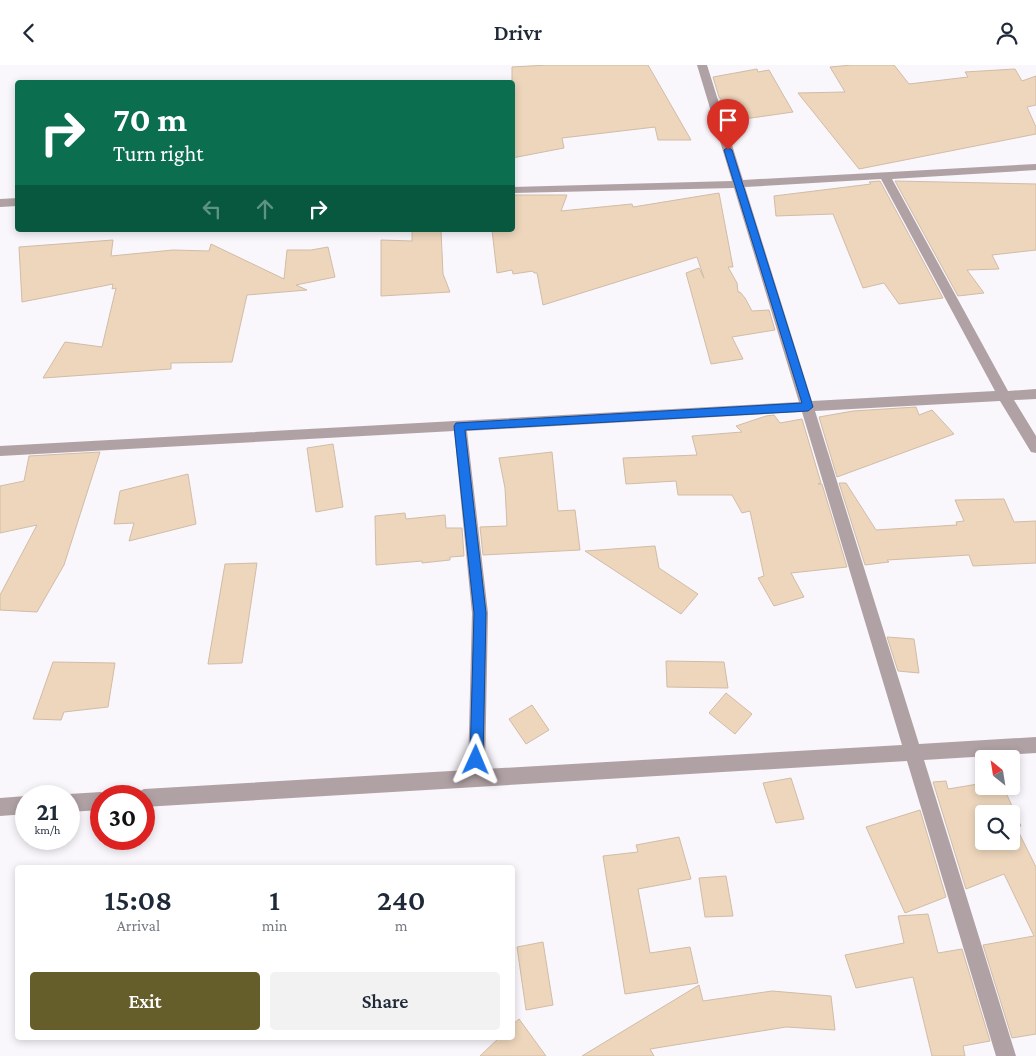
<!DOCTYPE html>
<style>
:root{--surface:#fff;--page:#f2f2f3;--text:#1f2937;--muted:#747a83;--accent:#665e2a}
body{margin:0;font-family:"Crimson Pro",serif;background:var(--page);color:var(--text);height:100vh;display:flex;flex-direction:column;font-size:19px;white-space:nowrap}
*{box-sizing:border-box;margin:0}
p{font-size:16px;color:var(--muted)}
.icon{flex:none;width:28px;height:28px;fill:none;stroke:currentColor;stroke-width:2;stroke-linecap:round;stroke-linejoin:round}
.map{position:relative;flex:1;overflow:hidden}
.side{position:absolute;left:15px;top:800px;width:500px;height:175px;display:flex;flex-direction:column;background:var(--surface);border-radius:5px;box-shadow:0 2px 8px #0003}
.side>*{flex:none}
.top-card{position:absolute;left:15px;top:15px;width:500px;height:152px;border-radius:5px;box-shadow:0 2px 8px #0003;background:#0b6e4f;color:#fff;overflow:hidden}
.needle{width:32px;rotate:330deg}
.controls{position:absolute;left:975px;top:685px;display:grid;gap:10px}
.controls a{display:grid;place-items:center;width:45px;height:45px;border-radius:5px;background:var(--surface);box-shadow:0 2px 8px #0003;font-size:25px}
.speed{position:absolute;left:15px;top:720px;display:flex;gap:10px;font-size:25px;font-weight:700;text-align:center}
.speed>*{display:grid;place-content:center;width:65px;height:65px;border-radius:50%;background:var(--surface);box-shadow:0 2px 8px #0003;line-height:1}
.speed small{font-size:12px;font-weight:400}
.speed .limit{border:8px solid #d22;background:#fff;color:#111}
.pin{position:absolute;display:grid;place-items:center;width:42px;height:42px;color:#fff;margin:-51px -21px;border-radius:50% 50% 50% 0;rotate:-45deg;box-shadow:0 0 5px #0007}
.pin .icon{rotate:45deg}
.me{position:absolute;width:55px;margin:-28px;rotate:1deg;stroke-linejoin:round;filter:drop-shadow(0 0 4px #0008)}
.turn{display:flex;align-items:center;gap:18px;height:105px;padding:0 15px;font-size:22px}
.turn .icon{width:65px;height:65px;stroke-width:2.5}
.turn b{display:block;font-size:35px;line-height:42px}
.lanes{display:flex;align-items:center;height:48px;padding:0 15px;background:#0003;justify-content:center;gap:25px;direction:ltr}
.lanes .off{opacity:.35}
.eta{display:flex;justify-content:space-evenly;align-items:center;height:85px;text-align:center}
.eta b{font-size:30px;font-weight:600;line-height:35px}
.primary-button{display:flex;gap:10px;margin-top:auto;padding:10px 15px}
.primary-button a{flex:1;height:58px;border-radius:5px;background:var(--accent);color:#fff;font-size:20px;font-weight:600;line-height:58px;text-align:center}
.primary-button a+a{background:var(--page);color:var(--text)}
header{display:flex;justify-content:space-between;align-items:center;height:65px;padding:0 15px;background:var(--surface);font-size:22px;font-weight:600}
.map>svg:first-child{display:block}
</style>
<header><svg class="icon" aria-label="back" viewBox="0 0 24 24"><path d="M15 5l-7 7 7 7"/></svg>Drivr<svg class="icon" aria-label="person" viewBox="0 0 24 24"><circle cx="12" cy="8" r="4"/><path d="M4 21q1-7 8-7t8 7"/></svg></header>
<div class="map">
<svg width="1036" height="991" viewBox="0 0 1036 991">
<rect width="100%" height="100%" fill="#f9f6fc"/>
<g fill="#edd6bc" stroke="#d1bca6" fill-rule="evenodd">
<polygon points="548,0 648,0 691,75 658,75 655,62 562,73 564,83 512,93 512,2"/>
<polygon points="852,0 894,0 909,19 968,12 965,7 1015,4 1022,16 1036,11 1036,40 1027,42 1036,62 1036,69 859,104 798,28 845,27 830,2"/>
<polygon points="757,4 758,7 769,5 793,47 737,55 719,32 713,12"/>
<polygon points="880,116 943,233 899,239 884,218 863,223 833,149 776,151 774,131 871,119 869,117"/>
<polygon points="895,116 1036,119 1036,185 992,190 999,204 967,205 984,228 958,231"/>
<polygon points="719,128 733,202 728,202 737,218 738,227 740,227 745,233 752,246 769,245 775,265 732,272 743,294 711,299 686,208 699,203 704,213 697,192 543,240 537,208 534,208 533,206 513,209 512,205 497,208 492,165 512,165 512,130 567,130 561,146 632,139 633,142"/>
<polygon points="412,165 441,165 443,209 450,227 381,231 381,175 412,176"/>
<polygon points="113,175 111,191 173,185 209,186 211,179 284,214 287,185 311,185 328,182 335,212 296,220 307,225 247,230 232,297 171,298 171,304 43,313 65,277 102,282 116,223 112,224 113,219 22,237 19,182"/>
<polygon points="916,342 919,350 932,345 954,369 837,412 819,352 853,346"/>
<polygon points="774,350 780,358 802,354 821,418 818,419 822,419 847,502 791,508 804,532 774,541 758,513 764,511 750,446 742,448 732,430 678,430 676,416 626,419 623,393 697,390 692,371 742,367 736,361 766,351"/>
<polygon points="333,379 343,442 316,447 307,383"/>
<polygon points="100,387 64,500 37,547 0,545 0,530 37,460 0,468 0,421 24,416 29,391"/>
<polygon points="552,387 558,446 575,445 580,485 483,490 480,462 507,461 505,423 499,393"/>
<polygon points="188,409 196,459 129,476 134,458 114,459 120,426"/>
<polygon points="839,418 846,418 876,465 957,460 956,457 964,456 955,435 1004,434 1014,457 1036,456 1036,498 973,501 969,490 887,495 889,497 865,500"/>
<polygon points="405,448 406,454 445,450 446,463 462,463 464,491 450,492 450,495 422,498 422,496 376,500 375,451"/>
<polygon points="655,481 659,503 698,529 681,549 585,486"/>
<polygon points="257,498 242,598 208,599 225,499"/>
<polygon points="887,572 914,574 919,608 898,606"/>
<polygon points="666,596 724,597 728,623 667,622"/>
<polygon points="53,597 115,598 108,642 64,647 61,655 33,654"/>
<polygon points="726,628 752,649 735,669 709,648"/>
<polygon points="532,640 549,665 526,679 509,654"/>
<polygon points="791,713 804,754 776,758 763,718"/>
<path d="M946 716 948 724 984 718V721H1003L1021 761 1016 762 1036 802V969L1012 973 983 880 1034 871 1004 809 966 824 933 717ZM984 749H1011V776H984Z"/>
<polygon points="920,745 946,832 905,848 866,762"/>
<polygon points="679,772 691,814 638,824 650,888 690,882 698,918 625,929 603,791 638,787 636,780"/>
<polygon points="726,811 733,851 705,852 699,813"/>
<polygon points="928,849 938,888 962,884 990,976 963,981 965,991 932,991 913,912 856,923 845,890 904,878 898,851"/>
<polygon points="543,877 553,940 526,945 517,882"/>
<polygon points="699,920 703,936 772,926 831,931 835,965 786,962 650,984 654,991 582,991"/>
<polygon points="519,954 546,991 480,991 500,972 512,972 512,960"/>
</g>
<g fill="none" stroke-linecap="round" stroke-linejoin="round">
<g fill="#b0a1a4" fill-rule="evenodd">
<path d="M697 0H707L743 115 1036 99V105L892 114 1008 326 1036 324V334L1014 335 1036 371V388L1031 387 1000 336 815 346 919 679 1036 672V688L924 695 1016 991H996L907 696 144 742V731H136L138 727 144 724 468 705 472 548 454 366 0 391V381L799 337 734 123 512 128V122L732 116ZM881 114 995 326 812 336 745 122ZM802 347 902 680 485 704 488 548 467 366Z"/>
<polygon points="18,133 18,141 0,142 0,134"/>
<polygon points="101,727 108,731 101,731 101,745 69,747 69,731 64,731 69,729"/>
<polygon points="26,731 26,749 0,751 0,733"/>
</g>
</g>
<polygon fill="#1a73e8" stroke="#114b97" points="728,82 732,85 813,342 808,346 465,365 486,548 483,695 481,700 476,702 472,700 470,695 474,548 454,361 456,358 802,338 724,85"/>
</svg>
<div class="controls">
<a><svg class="needle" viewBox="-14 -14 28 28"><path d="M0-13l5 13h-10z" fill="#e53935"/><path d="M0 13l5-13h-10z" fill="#747a83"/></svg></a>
<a><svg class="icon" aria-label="search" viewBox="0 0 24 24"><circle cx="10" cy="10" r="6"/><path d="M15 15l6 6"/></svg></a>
</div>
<div class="speed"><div>21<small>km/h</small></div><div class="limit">30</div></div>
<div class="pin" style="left:728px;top:85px;background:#d93025"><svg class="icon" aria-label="arrive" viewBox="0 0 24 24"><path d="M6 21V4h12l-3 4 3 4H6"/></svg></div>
<svg class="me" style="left:476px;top:695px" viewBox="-20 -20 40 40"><path d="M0-17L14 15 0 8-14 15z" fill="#1a73e8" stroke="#fff" stroke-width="4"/></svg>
<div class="top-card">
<div class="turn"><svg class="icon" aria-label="right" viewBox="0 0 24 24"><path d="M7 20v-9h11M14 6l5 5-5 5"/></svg><div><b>70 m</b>Turn right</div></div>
<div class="lanes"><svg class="icon off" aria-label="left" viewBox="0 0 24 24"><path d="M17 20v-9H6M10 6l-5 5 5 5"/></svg><svg class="icon off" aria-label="ahead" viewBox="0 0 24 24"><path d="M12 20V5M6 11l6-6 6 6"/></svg><svg class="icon" aria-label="right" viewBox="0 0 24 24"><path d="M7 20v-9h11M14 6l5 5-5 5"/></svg></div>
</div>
<section class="side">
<div class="eta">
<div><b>15:08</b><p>Arrival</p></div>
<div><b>1</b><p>min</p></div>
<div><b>240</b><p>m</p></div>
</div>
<div class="primary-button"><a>Exit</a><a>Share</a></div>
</section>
</div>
